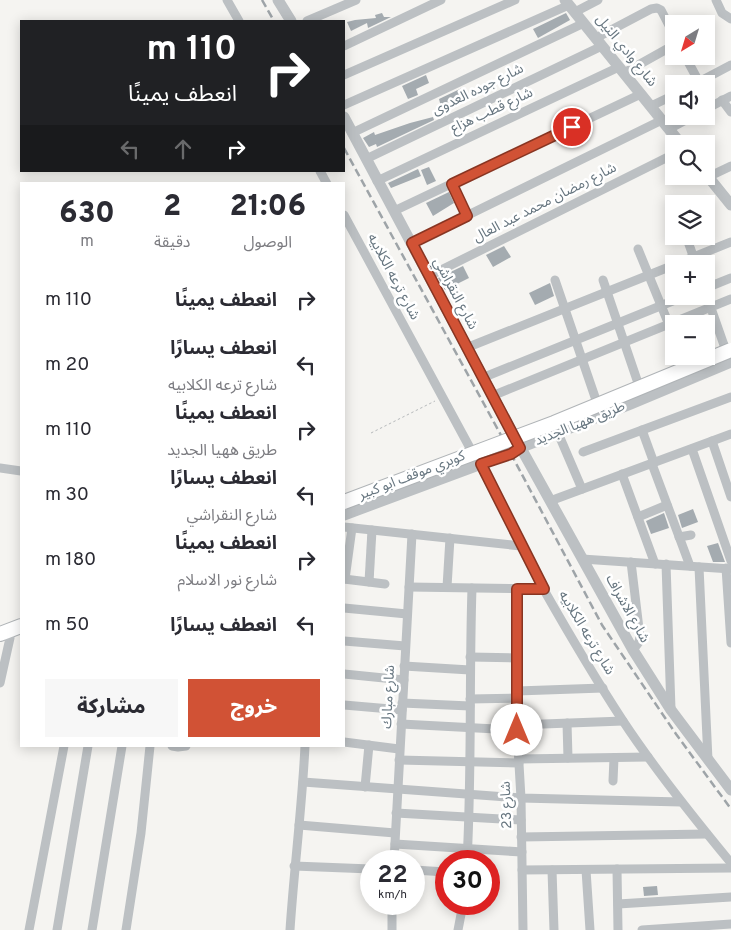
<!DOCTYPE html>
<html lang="ar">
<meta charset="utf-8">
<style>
:root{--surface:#fff;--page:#f7f7f7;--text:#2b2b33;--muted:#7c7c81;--accent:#d15235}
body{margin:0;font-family:Overpass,"Noto Sans Arabic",sans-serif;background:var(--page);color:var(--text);direction:rtl;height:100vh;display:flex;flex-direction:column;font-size:19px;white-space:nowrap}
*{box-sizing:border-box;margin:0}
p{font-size:16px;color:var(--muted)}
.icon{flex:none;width:28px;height:28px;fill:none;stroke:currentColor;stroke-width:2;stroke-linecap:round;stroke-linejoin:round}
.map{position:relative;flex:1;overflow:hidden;direction:ltr}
.side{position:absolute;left:20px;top:182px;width:325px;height:565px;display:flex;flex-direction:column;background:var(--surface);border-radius:0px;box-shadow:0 2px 12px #0003;direction:rtl}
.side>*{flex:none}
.banner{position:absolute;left:20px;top:20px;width:325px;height:152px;border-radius:0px;box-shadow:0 2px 12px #0003;direction:rtl;background:#202124;color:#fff;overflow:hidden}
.needle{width:32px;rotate:218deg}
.buttons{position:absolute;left:665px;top:15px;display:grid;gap:10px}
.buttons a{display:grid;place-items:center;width:50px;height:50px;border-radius:0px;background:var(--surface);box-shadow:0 2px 12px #0003;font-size:25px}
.speed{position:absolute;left:360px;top:850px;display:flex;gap:10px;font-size:25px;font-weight:700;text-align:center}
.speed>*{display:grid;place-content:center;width:65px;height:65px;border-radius:50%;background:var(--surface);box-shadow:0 2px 12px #0003;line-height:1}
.speed small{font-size:12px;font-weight:400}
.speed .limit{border:8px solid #d22;background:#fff;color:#111}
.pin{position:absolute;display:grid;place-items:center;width:42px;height:42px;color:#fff;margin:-21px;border:2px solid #fff;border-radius:50%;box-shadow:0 1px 5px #0007}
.me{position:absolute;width:55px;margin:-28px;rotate:0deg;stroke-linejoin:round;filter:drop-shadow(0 0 4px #0008)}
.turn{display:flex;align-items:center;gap:18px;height:105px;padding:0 25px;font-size:22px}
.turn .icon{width:65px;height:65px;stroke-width:2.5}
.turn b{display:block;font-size:35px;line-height:42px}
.lanes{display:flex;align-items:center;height:48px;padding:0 25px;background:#0003;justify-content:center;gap:25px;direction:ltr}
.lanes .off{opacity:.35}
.eta{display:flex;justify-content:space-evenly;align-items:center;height:85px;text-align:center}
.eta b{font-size:30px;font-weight:800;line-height:35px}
.cta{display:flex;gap:10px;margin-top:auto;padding:10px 25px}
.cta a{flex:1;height:58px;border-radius:0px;background:var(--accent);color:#fff;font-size:20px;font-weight:800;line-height:58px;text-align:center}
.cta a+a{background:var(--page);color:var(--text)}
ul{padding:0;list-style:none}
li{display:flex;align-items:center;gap:15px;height:65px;padding:0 25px}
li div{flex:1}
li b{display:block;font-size:19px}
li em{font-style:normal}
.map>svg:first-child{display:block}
</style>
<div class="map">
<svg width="731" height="930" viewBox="0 0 731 930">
<rect width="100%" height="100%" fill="#f5f4f1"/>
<g fill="#a4abb0">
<polygon points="382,13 384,17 391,17 368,28 367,23 351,31 347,22 355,20 376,18 375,15"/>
<polygon points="566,13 570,20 538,38 533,29"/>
<polygon points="426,75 429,83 416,89 418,95 408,99 402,86"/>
<polygon points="462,88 465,99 455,103 453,100 441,107 439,99"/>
<polygon points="433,117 434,120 377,147 376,144 369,147 363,138 374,132 375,135 410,123"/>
<polygon points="429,167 436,181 427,185 421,170"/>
<polygon points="418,169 421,176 391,188 388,183"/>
<polygon points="449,192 454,203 433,216 426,203"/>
<polygon points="504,246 511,257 493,267 486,255"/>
<polygon points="463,266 469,278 445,290 438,278"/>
<polygon points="550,283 554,296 535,305 529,293"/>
<polygon points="693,509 698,522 682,528 678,515"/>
<polygon points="664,513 669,528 651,534 646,521"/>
<polygon points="718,543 725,562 713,562 707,546"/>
<polygon points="657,886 658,895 644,896 643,887"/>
</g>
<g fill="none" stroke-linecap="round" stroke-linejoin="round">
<g stroke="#b0b4b7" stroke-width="16">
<polyline id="primary" points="0,634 21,626"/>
</g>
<polyline stroke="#b6b9bb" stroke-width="1" stroke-dasharray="2.5 2.5" stroke-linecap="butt" points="371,433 435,401"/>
<g stroke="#bcc0c3" stroke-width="9">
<polyline points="227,0 239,21"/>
<polyline points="716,0 722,13 731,19"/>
<polyline points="575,12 598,0"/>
<polyline points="307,21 356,0"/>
<polyline points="596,38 651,9 657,8 661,10 674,35"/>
<polyline points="344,46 441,0"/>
<polyline points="685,56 699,82"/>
<polyline points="624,73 674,45"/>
<polyline points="344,75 515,0"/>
<polyline points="695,84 731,65"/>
<polyline points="722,100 731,112"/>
<polyline points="344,105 569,5"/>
<polyline points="651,106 674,95"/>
<polyline points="706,109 731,96"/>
<polyline points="669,129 693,116"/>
<polyline points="352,133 584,23"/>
<polyline points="366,159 602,46"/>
<polyline points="320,171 327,184"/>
<polyline points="708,177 731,166"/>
<polyline points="377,181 619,67"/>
<polyline points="452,183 467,216"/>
<polyline points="394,211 641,94"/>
<path d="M344 215 470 448 481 464C502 506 521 549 544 590 569 634 595 678 623 721 656 771 693 817 731 863"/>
<polyline points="686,236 696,264"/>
<polyline points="411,243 662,120"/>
<polyline points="638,249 674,337"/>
<polyline points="676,264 731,242"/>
<polyline points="429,276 674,154"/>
<polyline points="555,280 596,400"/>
<polyline points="603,280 638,383"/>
<polyline points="706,288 731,278"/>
<polyline points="706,294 725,348"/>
<polyline points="466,348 674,265"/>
<polyline points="682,356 685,365"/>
<polyline points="482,378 685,296"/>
<polyline points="492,396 731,299"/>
<polyline points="642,430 654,463"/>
<polyline points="558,433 582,489"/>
<polyline points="712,441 731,497"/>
<polyline points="692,449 731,561"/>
<polyline points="583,452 731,397"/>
<polyline points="652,464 690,566"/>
<polyline points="0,468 21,471"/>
<polyline points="622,474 655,564"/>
<polyline points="550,501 731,434"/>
<polyline points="638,517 667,505"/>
<polyline points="344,527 521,546"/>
<polyline points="679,537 691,535"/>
<polyline points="582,559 731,569"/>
<polyline points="631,562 640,637 639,642 633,650"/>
<polyline points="666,564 671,709"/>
<polyline points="699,567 708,760"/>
<polyline points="726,568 731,643"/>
<polyline points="344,579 385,584"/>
<polyline points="345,579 352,528"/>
<polyline points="369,582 372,530"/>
<polyline points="409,587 544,589"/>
<polyline points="447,587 450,538"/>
<polyline points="517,589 517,730 521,798 523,930"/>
<polyline points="344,608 407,614"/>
<polyline points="344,641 405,646"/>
<polyline points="470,657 517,658"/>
<polyline points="404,666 470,670"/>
<polyline points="344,674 404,680"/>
<polyline points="0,683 10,638"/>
<polyline points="517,691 603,688"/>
<polyline points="470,699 518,698"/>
<polyline points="402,703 470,706"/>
<polyline points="344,705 402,710"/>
<polyline points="567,723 568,758"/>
<polyline points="401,724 517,730"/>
<polyline points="517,725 623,721"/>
<polyline points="344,742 399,749"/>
<polyline points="172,746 178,747 186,746"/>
<polyline points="519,759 648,757"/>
<polyline points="399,760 519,763"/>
<polyline points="613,781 614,758"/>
<polyline points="303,782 521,798 681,802"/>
<polyline points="365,787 369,745"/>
<polyline points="396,813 521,820"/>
<polyline points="299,825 395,833"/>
<polyline points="521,837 707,834"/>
<polyline points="395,844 522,852"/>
<polyline points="394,861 412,534"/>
<path d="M467 861C472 770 469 679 472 588"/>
<polyline points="294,866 371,869"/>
<polyline points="617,869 618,930"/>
<polyline points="414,870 446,872"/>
<polyline points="522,870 731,868"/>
<polyline points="552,870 554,930"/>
<polyline points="586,870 590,930"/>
<polyline points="618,904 731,897"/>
<polyline points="29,930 64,746"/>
<polyline points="57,930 88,746"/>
<polyline points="92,930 122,746"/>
<polyline points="126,930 141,833 150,746"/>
<path d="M290 930C294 869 302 808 305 746"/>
<polyline points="392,930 392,904"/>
<polyline points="458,930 463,904"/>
<polyline points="642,930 731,924"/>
</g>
<g stroke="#bcc0c3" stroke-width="11">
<polyline points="278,0 291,21"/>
<polyline points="565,0 681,144"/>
<polyline points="344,117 512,432 633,650 671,710 731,790"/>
<polyline points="706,174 731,205"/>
<polyline points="344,515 511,453 520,448 631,404 731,362"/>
</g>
<use href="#primary" stroke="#fff" stroke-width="14"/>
<g stroke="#9ea4a8" stroke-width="2.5" stroke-dasharray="8 4" stroke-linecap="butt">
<polyline points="262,0 274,21"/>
<polyline points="344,148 502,437 602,625 676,734 731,809"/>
</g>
<g stroke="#b0b4b7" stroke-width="16" stroke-linecap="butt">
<polyline id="primary-bridge" points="344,502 554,423 731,350"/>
</g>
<use href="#primary-bridge" stroke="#fff" stroke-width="14"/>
</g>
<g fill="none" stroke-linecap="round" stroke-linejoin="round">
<g stroke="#883522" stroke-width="12">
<polyline id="route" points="517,730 517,589 544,589 481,464 511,454 520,448 412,243 467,216 452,184 572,127"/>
</g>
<use href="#route" stroke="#d15235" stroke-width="9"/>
</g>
<g text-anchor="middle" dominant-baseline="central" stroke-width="5" stroke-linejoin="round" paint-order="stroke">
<g font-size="14" fill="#66757f" stroke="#fff">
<text transform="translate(626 51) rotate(51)">شارع وادي النيل</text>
<text transform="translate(478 90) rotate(-26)">شارع جوده العدوى</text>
<text transform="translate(492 111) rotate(-25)">شارع قطب هزاع</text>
<text transform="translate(545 203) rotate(-27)">شارع رمضان محمد عبد العال</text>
<text transform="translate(393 277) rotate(62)">شارع ترعه الكلابيه</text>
<text transform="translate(455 294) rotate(62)">شارع النقراشي</text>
<text transform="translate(580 424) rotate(-22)">طريق ههيا الجديد</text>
<text transform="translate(412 476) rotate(-21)">كوبري موقف ابو كبير</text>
<text transform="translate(627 609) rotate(61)">شارع الاشراف</text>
<text transform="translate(586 633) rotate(59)">شارع ترعه الكلابيه</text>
<text transform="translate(389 697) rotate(-87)">شارع مبارك</text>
<text transform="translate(507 805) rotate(-92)">شارع 23</text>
</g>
</g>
</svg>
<div class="buttons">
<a><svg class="needle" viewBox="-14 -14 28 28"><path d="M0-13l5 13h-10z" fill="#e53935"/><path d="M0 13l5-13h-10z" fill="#7c7c81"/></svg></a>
<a><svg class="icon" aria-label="sound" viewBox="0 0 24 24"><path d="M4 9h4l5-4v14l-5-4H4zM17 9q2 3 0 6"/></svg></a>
<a><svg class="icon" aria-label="search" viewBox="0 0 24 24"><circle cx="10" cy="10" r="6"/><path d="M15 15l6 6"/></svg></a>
<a><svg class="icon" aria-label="layers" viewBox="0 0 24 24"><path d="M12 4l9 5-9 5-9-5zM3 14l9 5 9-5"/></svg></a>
<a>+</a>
<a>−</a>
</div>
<div class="speed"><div>22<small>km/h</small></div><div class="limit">30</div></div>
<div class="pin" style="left:572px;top:127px;background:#d93025"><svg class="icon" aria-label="arrive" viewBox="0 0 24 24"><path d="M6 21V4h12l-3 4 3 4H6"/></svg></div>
<svg class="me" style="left:517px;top:730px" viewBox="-20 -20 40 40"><circle r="19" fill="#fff"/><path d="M0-13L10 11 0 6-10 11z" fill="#d15235"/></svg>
<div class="banner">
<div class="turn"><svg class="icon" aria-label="right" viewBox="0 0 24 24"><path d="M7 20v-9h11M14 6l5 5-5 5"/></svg><div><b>110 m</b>انعطف يمينًا</div></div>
<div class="lanes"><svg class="icon off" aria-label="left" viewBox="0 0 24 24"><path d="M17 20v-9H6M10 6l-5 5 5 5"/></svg><svg class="icon off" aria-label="ahead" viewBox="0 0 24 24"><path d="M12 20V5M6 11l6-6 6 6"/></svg><svg class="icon" aria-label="right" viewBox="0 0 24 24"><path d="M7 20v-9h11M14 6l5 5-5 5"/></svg></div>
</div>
<section class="side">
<div class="eta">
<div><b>21:06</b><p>الوصول</p></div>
<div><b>2</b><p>دقيقة</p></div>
<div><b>630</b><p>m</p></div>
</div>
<ul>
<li><svg class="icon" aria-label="right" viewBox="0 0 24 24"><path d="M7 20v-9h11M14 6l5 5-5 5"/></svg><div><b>انعطف يمينًا</b></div><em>110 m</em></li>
<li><svg class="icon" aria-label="left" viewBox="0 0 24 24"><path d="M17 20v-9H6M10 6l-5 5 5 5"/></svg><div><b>انعطف يسارًا</b><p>شارع ترعه الكلابيه</p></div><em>20 m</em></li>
<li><svg class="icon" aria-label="right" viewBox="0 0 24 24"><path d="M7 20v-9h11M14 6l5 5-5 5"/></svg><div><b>انعطف يمينًا</b><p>طريق ههيا الجديد</p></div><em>110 m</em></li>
<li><svg class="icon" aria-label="left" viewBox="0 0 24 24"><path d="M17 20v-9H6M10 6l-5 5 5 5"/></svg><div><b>انعطف يسارًا</b><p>شارع النقراشي</p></div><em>30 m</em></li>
<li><svg class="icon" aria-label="right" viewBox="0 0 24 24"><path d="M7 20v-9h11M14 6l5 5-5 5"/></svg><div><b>انعطف يمينًا</b><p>شارع نور الاسلام</p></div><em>180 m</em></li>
<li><svg class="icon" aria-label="left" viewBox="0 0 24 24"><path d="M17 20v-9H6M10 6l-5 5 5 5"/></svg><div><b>انعطف يسارًا</b></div><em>50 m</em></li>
</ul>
<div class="cta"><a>خروج</a><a>مشاركة</a></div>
</section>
</div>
